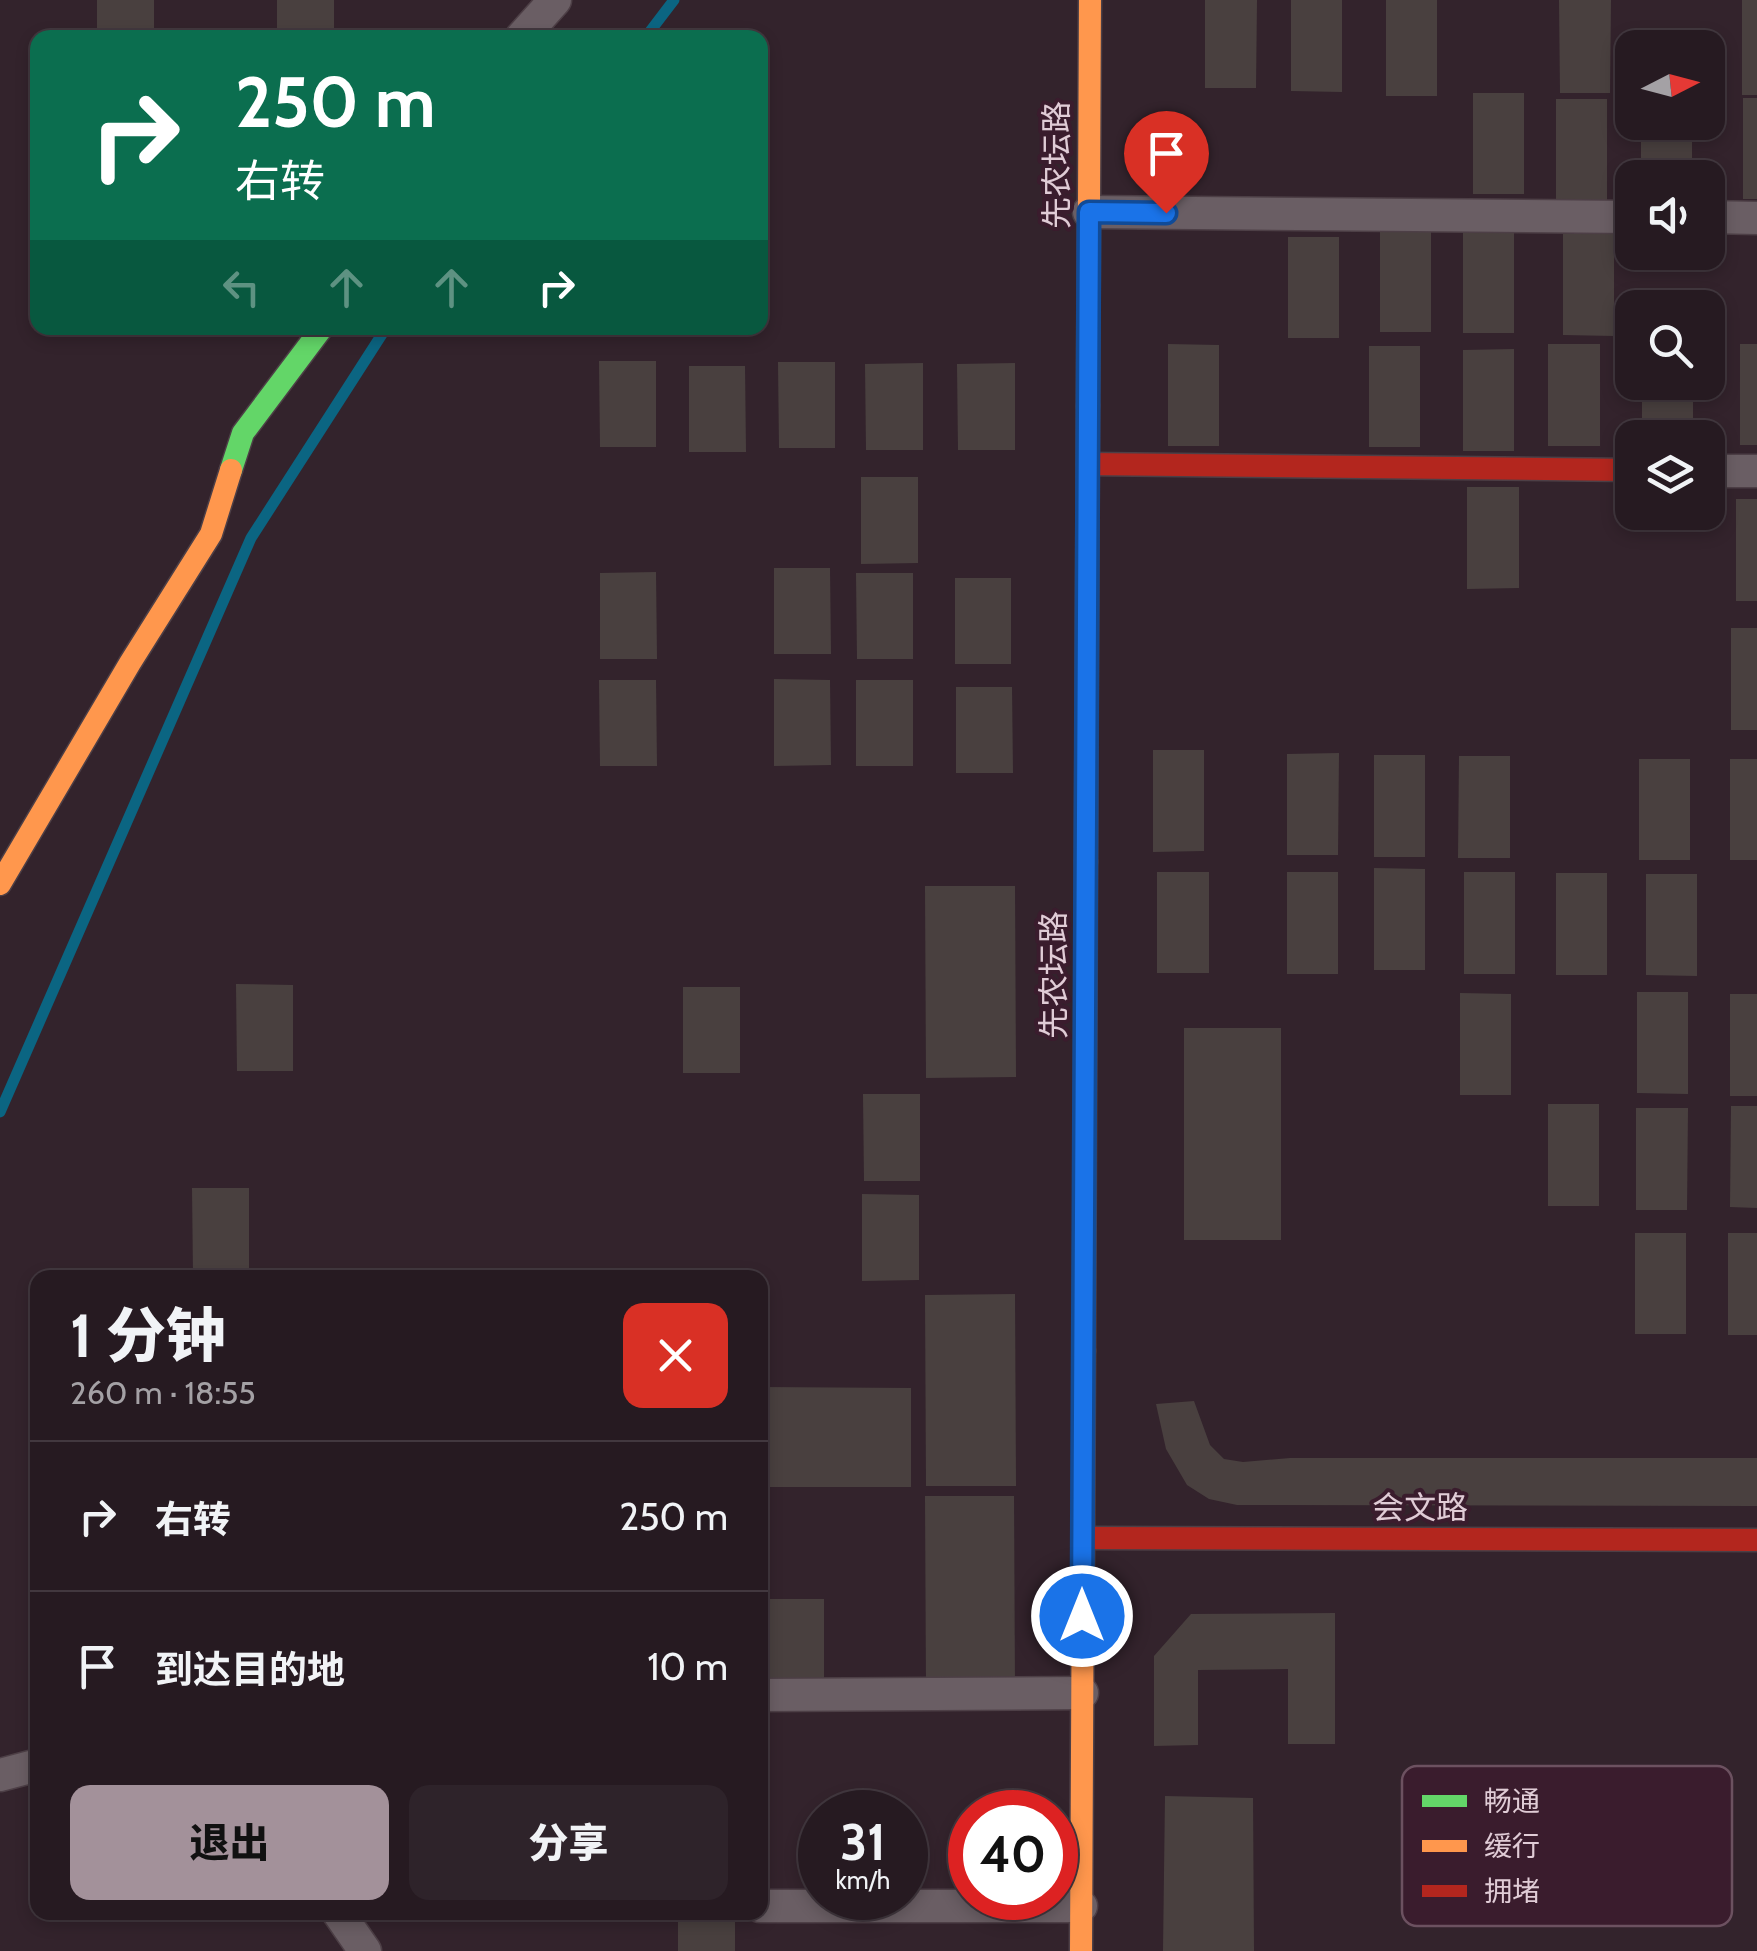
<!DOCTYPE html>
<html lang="zh">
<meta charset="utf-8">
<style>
:root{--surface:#261a21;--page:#2e232a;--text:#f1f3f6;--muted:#a4a1a5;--line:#42383f;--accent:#a3919a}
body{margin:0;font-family:Cabin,"Noto Sans SC",sans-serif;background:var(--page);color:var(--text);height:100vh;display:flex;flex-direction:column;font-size:38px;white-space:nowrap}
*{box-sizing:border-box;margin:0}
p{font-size:32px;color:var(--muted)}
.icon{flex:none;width:55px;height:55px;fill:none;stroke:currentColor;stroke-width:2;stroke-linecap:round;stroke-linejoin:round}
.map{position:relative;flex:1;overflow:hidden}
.panel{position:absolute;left:30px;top:1270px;width:738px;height:650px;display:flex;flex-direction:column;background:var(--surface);border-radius:20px;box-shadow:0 5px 15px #0003,0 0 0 2px var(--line)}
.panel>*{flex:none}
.hud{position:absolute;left:30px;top:30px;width:738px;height:305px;border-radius:20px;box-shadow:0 5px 15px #0003,0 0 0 2px var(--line);background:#0b6e4f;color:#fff;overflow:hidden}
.needle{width:65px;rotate:84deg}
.controls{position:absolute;left:1615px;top:30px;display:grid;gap:20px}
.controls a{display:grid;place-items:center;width:110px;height:110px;border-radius:20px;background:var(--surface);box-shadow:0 5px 15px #0003,0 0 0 2px var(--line);font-size:50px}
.speed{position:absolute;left:798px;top:1790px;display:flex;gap:20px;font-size:50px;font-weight:700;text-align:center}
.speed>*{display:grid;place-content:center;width:130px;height:130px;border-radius:50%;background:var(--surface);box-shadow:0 5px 15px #0003,0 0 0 2px var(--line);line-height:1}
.speed small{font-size:25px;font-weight:400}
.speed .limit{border:15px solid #d22;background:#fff;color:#111}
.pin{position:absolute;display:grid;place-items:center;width:85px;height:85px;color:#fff;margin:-102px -42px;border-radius:50% 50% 50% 0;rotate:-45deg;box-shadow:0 0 10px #0007}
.pin .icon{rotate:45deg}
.me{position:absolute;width:110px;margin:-55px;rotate:0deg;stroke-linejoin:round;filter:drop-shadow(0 0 8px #0008)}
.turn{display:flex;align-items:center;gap:35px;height:210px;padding:0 40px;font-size:45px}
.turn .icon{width:130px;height:130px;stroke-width:2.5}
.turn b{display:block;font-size:70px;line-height:85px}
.lanes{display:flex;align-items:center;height:95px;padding:0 40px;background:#0003;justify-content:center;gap:50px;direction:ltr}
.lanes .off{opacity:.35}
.round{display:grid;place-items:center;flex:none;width:105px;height:105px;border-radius:20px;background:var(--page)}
.summary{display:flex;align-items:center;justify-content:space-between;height:170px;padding:0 40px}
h1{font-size:60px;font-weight:800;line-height:75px}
.primary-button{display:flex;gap:20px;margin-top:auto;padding:20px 40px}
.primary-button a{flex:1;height:115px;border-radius:20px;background:var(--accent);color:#111;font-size:40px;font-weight:800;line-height:115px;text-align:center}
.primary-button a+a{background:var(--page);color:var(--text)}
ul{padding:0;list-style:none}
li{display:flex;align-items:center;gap:30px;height:150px;padding:0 40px;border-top:2px solid var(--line)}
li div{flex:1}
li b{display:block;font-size:38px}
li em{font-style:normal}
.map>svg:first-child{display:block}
</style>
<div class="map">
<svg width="1757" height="1951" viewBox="0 0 1757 1951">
<rect width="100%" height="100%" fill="#33232c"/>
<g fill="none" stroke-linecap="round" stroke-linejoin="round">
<g stroke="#0b6582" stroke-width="11">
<polyline points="645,38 674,0"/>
<polyline points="0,1112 251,538 386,328"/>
</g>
</g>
<g fill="#49403f">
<rect x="97" y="0" width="57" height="29"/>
<rect x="277" y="0" width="57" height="33"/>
<polygon points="1205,0 1257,0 1256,88 1205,88"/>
<polygon points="1291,0 1342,0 1342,92 1291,91"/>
<rect x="1386" y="0" width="51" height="96"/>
<polygon points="1559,0 1611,0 1610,93 1560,93"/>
<rect x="1742" y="0" width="15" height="95"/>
<rect x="1473" y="93" width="51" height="101"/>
<rect x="1743" y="98" width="14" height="101"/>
<rect x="1556" y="99" width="51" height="102"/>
<rect x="1641" y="122" width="51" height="56"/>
<polygon points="1380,230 1431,231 1431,332 1380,332"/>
<polygon points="1463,231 1514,232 1514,333 1463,333"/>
<polygon points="1563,234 1614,234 1614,336 1563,335"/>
<rect x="1288" y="237" width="51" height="101"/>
<polygon points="1168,344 1219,345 1219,446 1168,446"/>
<rect x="1548" y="344" width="52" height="102"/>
<rect x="1740" y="344" width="17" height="101"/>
<rect x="1369" y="346" width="51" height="101"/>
<polygon points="1514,349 1514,451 1463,451 1463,350"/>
<polygon points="599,361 656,361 656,447 600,447"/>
<polygon points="778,362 835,362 835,448 779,448"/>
<polygon points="923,363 923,450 866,450 865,364"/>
<polygon points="1015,363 1015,450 958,450 957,364"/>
<polygon points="689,366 745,366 746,452 689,452"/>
<rect x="1642" y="382" width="51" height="56"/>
<polygon points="861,477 918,477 918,563 861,564"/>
<polygon points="1467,487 1519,487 1519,588 1467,589"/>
<rect x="1736" y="499" width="21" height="102"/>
<polygon points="774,568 830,568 831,654 774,654"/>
<polygon points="656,572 657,659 600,659 600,573"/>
<polygon points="856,573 913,573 913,659 857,659"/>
<rect x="955" y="578" width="56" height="86"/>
<rect x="1731" y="628" width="26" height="102"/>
<polygon points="774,679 830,680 831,765 774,766"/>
<polygon points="599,680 656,680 657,766 600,766"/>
<rect x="856" y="680" width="57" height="86"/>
<polygon points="956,687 1012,687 1013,773 956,773"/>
<polygon points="1153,750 1204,750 1204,851 1153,852"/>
<polygon points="1339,753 1338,855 1287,855 1287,754"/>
<rect x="1374" y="755" width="51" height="102"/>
<polygon points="1459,756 1510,756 1510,858 1458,858"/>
<rect x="1639" y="759" width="51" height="101"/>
<rect x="1730" y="759" width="27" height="101"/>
<polygon points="1374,868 1425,869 1425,970 1374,970"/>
<rect x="1157" y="872" width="52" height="101"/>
<rect x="1287" y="872" width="51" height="102"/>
<rect x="1464" y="872" width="51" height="102"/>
<rect x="1556" y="873" width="51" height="102"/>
<polygon points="1646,874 1697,874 1697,976 1646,975"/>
<polygon points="925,886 1015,886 1016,1077 926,1078"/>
<polygon points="236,984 293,985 293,1071 237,1071"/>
<rect x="683" y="987" width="57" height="86"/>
<polygon points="1637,992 1688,992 1688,1094 1637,1093"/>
<polygon points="1460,993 1511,994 1511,1095 1460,1095"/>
<rect x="1730" y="994" width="27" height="102"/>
<rect x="1184" y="1028" width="97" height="212"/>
<polygon points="863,1094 920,1094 920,1181 864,1181"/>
<rect x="1548" y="1104" width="51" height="102"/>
<polygon points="1731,1106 1757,1106 1757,1208 1730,1207"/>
<polygon points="1636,1108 1688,1108 1687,1210 1636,1210"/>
<polygon points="192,1188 249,1188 249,1274 193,1274"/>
<polygon points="862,1194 919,1195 919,1280 862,1281"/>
<rect x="1635" y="1233" width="51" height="101"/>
<rect x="1728" y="1233" width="29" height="102"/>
<polygon points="1015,1294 1016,1486 926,1486 925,1295"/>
<polygon points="760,1387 911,1388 911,1487 760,1487"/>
<polygon points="1194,1401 1210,1445 1224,1459 1243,1462 1290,1458 1757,1458 1757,1506 1237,1505 1209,1499 1187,1485 1166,1449 1156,1404"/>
<polygon points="925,1496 1014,1496 1015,1687 926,1688"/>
<polygon points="767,1599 824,1599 824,1685 768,1685"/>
<polygon points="1335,1613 1335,1744 1288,1744 1288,1669 1198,1670 1198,1745 1154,1746 1154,1656 1191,1614"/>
<polygon points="1165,1796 1253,1798 1254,1951 1163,1951"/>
<rect x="678" y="1922" width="57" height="29"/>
</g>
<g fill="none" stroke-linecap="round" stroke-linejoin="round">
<g stroke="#4d3f46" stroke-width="35">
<g id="street">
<polyline points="521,38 555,0"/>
<polyline points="1089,212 1632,217"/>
<polyline points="1708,217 1757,218"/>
<polyline points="1708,471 1757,471"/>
<polyline points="760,1695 1082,1693"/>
<polyline points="0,1775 38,1765"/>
<polyline points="760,1906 1081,1906"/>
<polyline points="338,1912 365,1951"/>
</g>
</g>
<g stroke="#4d3f46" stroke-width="25">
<g id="fast">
<polyline points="231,470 243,433 322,328"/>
<polyline points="1086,862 1088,406"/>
</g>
</g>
<g stroke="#4d3f46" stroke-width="25">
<g id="slow">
<polyline points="1088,406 1090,0"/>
<polyline points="0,884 130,663 211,534 231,470"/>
<polyline points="1081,1951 1084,1351"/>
</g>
</g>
<g stroke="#4d3f46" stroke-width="25">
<g id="jam">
<polyline points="1088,464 1632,470"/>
<polyline points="1084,1351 1086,862"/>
<polyline points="1083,1538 1757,1540"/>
</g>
</g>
<use href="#street" stroke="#6a5e64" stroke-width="32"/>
<use href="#fast" stroke="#63d668" stroke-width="22"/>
<use href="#slow" stroke="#ff974d" stroke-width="22"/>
<use href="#jam" stroke="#b3261e" stroke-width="22"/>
</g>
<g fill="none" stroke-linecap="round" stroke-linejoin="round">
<g stroke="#114b97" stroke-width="25">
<polyline id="route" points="1082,1616 1089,212 1166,213"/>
</g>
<use href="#route" stroke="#1a73e8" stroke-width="18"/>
</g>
<g text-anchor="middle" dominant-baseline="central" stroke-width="8" stroke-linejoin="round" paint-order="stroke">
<g font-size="32" fill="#e0ccd6" stroke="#3a1c2d">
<text transform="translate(1056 165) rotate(-90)">先农坛路</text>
<text transform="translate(1053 975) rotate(-90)">先农坛路</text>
<text x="1420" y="1507">会文路</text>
</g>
</g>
<rect x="1402" y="1766" width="330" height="160" rx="15" fill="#3a1c2d" stroke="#6c5160" stroke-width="2.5"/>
<rect x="1422" y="1795" width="45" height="12" fill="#63d668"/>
<rect x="1422" y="1840" width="45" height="12" fill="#ff974d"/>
<rect x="1422" y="1885" width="45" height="12" fill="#b3261e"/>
<g font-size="28" fill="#e0ccd6">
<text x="1484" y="1811">畅通</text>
<text x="1484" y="1856">缓行</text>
<text x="1484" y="1901">拥堵</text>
</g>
</svg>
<div class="controls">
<a><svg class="needle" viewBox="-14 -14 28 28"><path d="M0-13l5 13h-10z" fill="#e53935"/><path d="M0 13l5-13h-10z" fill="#a4a1a5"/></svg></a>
<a><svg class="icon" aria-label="sound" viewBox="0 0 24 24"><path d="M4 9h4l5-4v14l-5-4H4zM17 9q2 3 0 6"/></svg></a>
<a><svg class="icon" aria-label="search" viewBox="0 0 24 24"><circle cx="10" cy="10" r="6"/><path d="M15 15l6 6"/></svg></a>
<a><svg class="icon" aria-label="layers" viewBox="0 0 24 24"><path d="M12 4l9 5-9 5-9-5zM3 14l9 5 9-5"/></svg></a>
</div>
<div class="speed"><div>31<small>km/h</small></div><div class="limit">40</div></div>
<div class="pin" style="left:1166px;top:213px;background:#d93025"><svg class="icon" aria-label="arrive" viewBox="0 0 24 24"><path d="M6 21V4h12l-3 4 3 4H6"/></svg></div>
<svg class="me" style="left:1082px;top:1616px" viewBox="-20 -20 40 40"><circle r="17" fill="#1a73e8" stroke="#fff" stroke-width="3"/><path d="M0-11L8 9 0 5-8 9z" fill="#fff"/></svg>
<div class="hud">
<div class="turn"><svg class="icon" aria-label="right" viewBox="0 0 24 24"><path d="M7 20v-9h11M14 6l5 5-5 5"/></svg><div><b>250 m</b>右转</div></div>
<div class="lanes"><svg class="icon off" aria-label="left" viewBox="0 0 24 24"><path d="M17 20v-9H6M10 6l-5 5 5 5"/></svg><svg class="icon off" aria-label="ahead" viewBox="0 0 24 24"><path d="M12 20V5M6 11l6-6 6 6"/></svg><svg class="icon off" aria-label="ahead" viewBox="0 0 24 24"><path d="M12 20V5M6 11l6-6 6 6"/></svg><svg class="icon" aria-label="right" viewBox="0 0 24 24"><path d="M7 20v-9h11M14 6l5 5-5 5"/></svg></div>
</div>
<section class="panel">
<div class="summary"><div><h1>1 分钟</h1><p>260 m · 18:55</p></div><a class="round" style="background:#d93025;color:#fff"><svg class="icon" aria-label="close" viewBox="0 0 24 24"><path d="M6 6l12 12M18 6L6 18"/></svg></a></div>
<ul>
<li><svg class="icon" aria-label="right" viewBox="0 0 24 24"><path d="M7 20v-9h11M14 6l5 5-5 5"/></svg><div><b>右转</b></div><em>250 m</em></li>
<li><svg class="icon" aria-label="arrive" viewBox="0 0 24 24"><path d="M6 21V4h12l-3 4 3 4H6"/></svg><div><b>到达目的地</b></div><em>10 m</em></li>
</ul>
<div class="primary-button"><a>退出</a><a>分享</a></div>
</section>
</div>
